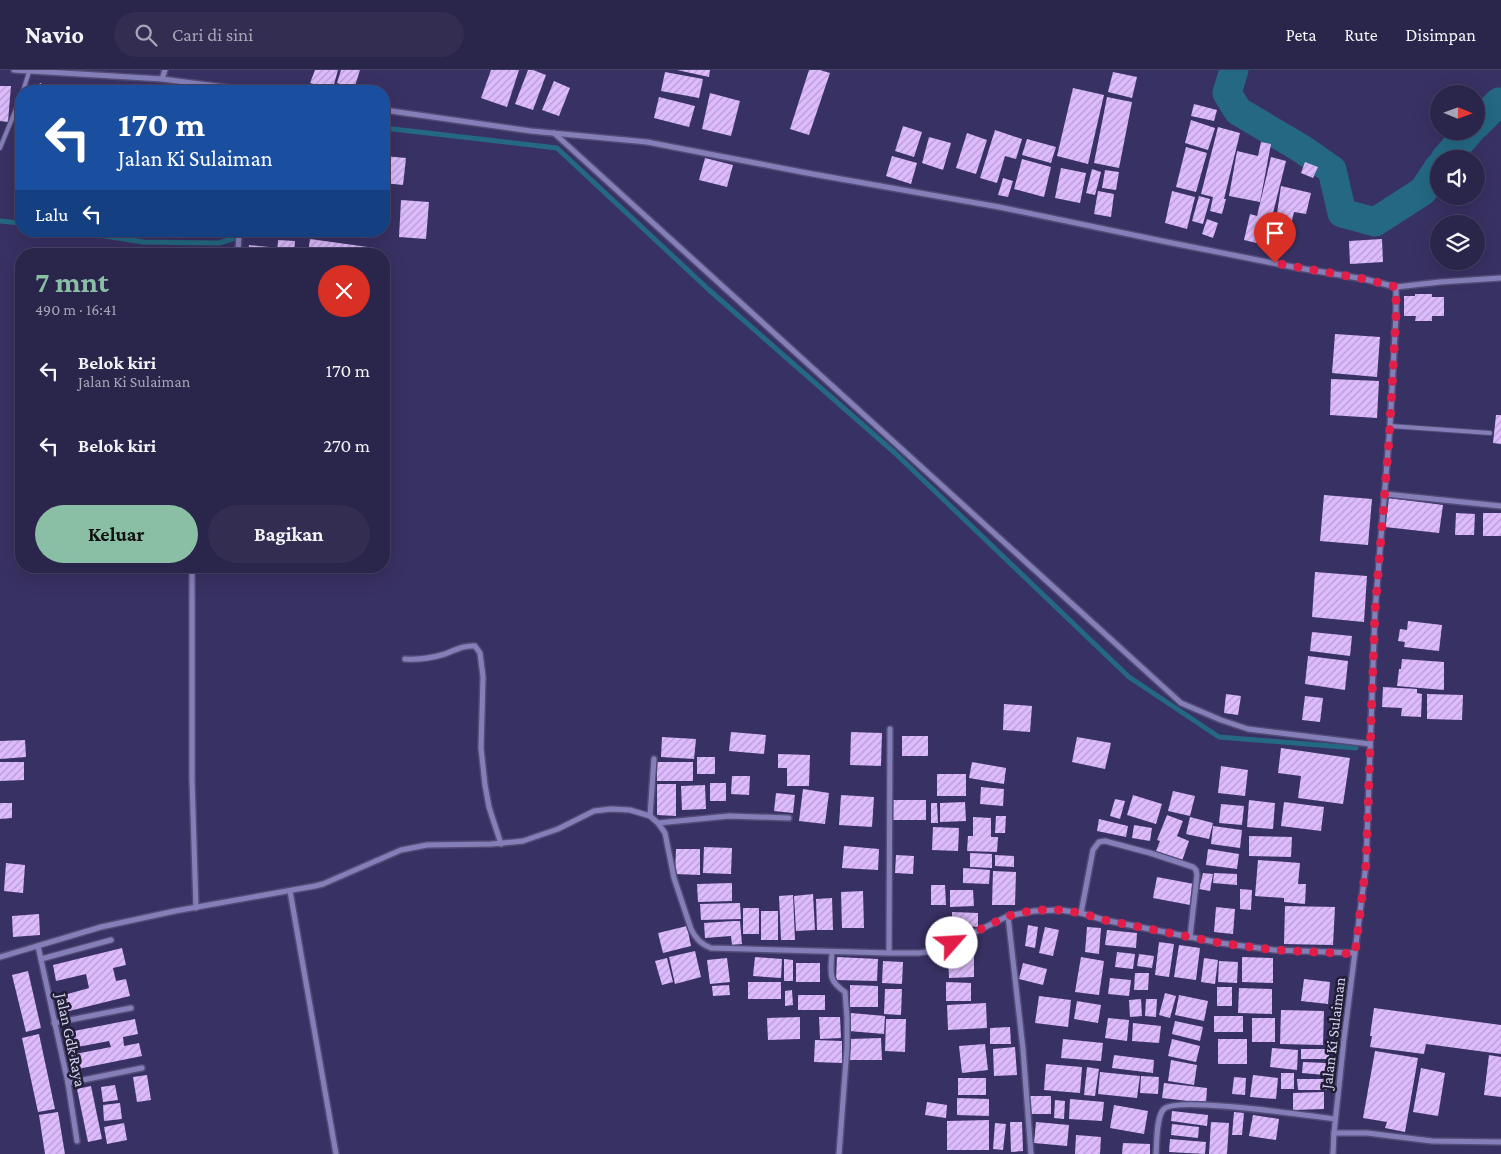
<!DOCTYPE html>
<html lang="id">
<meta charset="utf-8">
<style>
:root{--surface:#2a254a;--page:#322d51;--text:#f1f3f6;--muted:#a5a5b5;--line:#464262;--accent:#8abfa5}
body{margin:0;font-family:"Crimson Pro",serif;background:var(--page);color:var(--text);height:100vh;display:flex;flex-direction:column;font-size:19px;white-space:nowrap}
*{box-sizing:border-box;margin:0}
p{font-size:16px;color:var(--muted)}
.icon{flex:none;width:28px;height:28px;fill:none;stroke:currentColor;stroke-width:2;stroke-linecap:round;stroke-linejoin:round}
.map{position:relative;flex:1;overflow:hidden}
.panel{position:absolute;left:15px;top:178px;width:375px;height:325px;display:flex;flex-direction:column;background:var(--surface);border-radius:20px;box-shadow:0 5px 20px #0002,0 0 0 1px var(--line)}
.panel>*{flex:none}
.banner{position:absolute;left:15px;top:15px;width:375px;height:152px;border-radius:20px;box-shadow:0 5px 20px #0002,0 0 0 1px var(--line);background:#1a4fa0;color:#fff;overflow:hidden}
.needle{width:32px;rotate:91deg}
.fabs{position:absolute;left:1430px;top:15px;display:grid;gap:10px}
.fabs a{display:grid;place-items:center;width:55px;height:55px;border-radius:50%;background:var(--surface);box-shadow:0 5px 20px #0002,0 0 0 1px var(--line);font-size:25px}
.pin{position:absolute;display:grid;place-items:center;width:42px;height:42px;color:#fff;margin:-51px -21px;border-radius:50% 50% 50% 0;rotate:-45deg;box-shadow:0 0 5px #0007}
.pin .icon{rotate:45deg}
.me{position:absolute;width:55px;margin:-28px;rotate:64deg;stroke-linejoin:round;filter:drop-shadow(0 0 4px #0008)}
.turn{display:flex;align-items:center;gap:18px;height:105px;padding:0 20px;font-size:22px}
.turn .icon{width:65px;height:65px;stroke-width:2.5}
.turn b{display:block;font-size:35px;line-height:42px}
.then{display:flex;align-items:center;height:48px;padding:0 20px;background:#0003;gap:10px;font-size:19px}
.round{display:grid;place-items:center;flex:none;width:52px;height:52px;border-radius:26px;background:var(--page)}
.summary{display:flex;align-items:center;justify-content:space-between;height:85px;padding:0 20px}
h1{font-size:30px;font-weight:700;line-height:38px;color:var(--accent)}
.cta{display:flex;gap:10px;margin-top:auto;padding:10px 20px}
.cta a{flex:1;height:58px;border-radius:30px;background:var(--accent);color:#111;font-size:20px;font-weight:700;line-height:58px;text-align:center}
.cta a+a{background:var(--page);color:var(--text)}
ul{padding:0;list-style:none}
li{display:flex;align-items:center;gap:15px;height:75px;padding:0 20px}
li div{flex:1}
li b{display:block;font-size:19px}
li em{font-style:normal}
header{display:flex;align-items:center;gap:30px;box-sizing:border-box;height:70px;padding:0 25px;background:var(--surface);border-bottom:1px solid var(--line)}
header strong{font-size:24px}
nav{display:flex;gap:28px;margin-inline-start:auto;font-size:18px}
.search{width:350px;height:45px;background:var(--page);display:flex;align-items:center;gap:12px;box-sizing:border-box;padding:0 18px;border-radius:28px;color:var(--muted);font-size:19px}
.map>svg:first-child{display:block}
</style>
<header>
<strong>Navio</strong>
<div class="search"><svg class="icon" aria-label="search" viewBox="0 0 24 24"><circle cx="10" cy="10" r="6"/><path d="M15 15l6 6"/></svg>Cari di sini</div>
<nav><a>Peta</a><a>Rute</a><a>Disimpan</a></nav>
</header>
<div class="map">
<svg width="1501" height="1084" viewBox="0 0 1501 1084">
<defs>
<pattern id="building-hatch" width="6" height="6" patternUnits="userSpaceOnUse" patternTransform="scale(1.25)"><rect width="6" height="6" fill="#ddbbfe"/><path d="M-1 1l2-2M0 6l6-6M5 7l2-2" fill="none" stroke="#b69cd0"/></pattern>
</defs>
<rect width="100%" height="100%" fill="#383163"/>
<g fill="none" stroke-linecap="round" stroke-linejoin="round">
<g stroke="#246883" stroke-width="5">
<polyline points="384,58 557,78 708,219 895,383 1129,607 1219,667 1356,678"/>
<polyline points="0,151 21,153"/>
<polyline points="74,161 143,172 219,173 245,165 246,161"/>
</g>
<g stroke="#246883" stroke-width="29">
<polyline points="1234,0 1227,23 1238,41 1302,79 1332,100 1342,143 1375,152 1423,121 1439,97"/>
<polyline points="1476,55 1499,32 1501,32"/>
<polyline points="1445,89 1470,61"/>
</g>
</g>
<g fill="url(#building-hatch)">
<polygon points="315,0 338,0 333,18 322,14 322,16 310,13"/>
<polygon points="341,0 360,0 354,19 337,13"/>
<polygon points="491,0 519,0 507,37 481,28"/>
<polygon points="528,0 533,0 546,5 533,40 515,34"/>
<polygon points="677,0 710,0 709,7"/>
<polygon points="809,0 820,0 830,3 809,65 790,59"/>
<polygon points="665,2 703,9 699,28 661,21"/>
<polygon points="1113,2 1137,7 1132,28 1108,22"/>
<polygon points="554,11 570,18 559,46 542,40"/>
<polygon points="40,13 56,21 36,21"/>
<polygon points="0,16 11,16 8,52 0,51"/>
<polygon points="1073,18 1104,25 1088,94 1057,86"/>
<polygon points="710,23 740,31 731,66 702,59"/>
<polygon points="659,27 695,36 689,57 654,48"/>
<polygon points="1107,27 1132,32 1119,98 1094,93"/>
<polygon points="1194,34 1217,40 1214,51 1191,46"/>
<polygon points="1191,50 1215,58 1208,80 1185,73"/>
<polygon points="903,56 922,62 914,87 895,81"/>
<polygon points="1218,57 1240,63 1224,129 1226,129 1222,144 1210,141 1213,127 1201,124"/>
<polygon points="995,60 1022,69 1016,89 1005,86 997,113 980,108"/>
<polygon points="967,63 987,70 976,104 956,98"/>
<polygon points="929,67 951,73 943,100 922,93"/>
<polygon points="1027,69 1056,77 1051,93 1022,85"/>
<polygon points="1261,72 1271,74 1260,132 1229,126 1237,81 1258,86"/>
<polygon points="1186,77 1207,83 1196,122 1176,117"/>
<polygon points="384,86 406,88 403,115 384,113"/>
<polygon points="892,86 917,93 911,114 886,106"/>
<polygon points="1271,87 1286,91 1265,175 1244,170 1250,144 1257,146"/>
<polygon points="705,88 733,95 727,117 699,110"/>
<polygon points="1022,89 1051,97 1044,127 1014,119"/>
<polygon points="1305,92 1318,97 1313,108 1301,103"/>
<polygon points="1061,98 1086,103 1080,133 1055,128"/>
<polygon points="1092,99 1101,102 1095,125 1086,123"/>
<polygon points="1105,100 1119,102 1116,120 1102,118"/>
<polygon points="1003,108 1013,111 1008,127 998,125"/>
<polygon points="1281,116 1311,123 1306,144 1294,142 1290,159 1275,157"/>
<polygon points="1098,121 1114,124 1111,147 1094,144"/>
<polygon points="1172,121 1195,127 1187,159 1165,153"/>
<polygon points="1199,126 1210,129 1203,154 1192,151"/>
<polygon points="401,130 429,132 426,169 399,167"/>
<polygon points="1207,149 1218,153 1213,168 1202,164"/>
<polygon points="310,169 375,178 374,184 308,184"/>
<polygon points="1382,169 1383,192 1350,194 1349,171"/>
<polygon points="278,170 295,171 294,184 277,184"/>
<polygon points="249,175 269,177 268,184 248,184"/>
<polygon points="1415,224 1432,224 1432,227 1444,227 1444,246 1432,246 1432,251 1415,251 1416,246 1404,246 1404,226 1415,226"/>
<polygon points="1335,264 1380,267 1377,307 1332,303"/>
<polygon points="1331,309 1379,311 1377,348 1330,345"/>
<polygon points="1496,345 1501,345 1501,374 1493,373"/>
<polygon points="1324,425 1372,429 1368,475 1320,471"/>
<polygon points="1389,428 1443,435 1439,463 1385,457"/>
<polygon points="1456,443 1475,444 1474,465 1455,465"/>
<rect x="1483" y="443" width="18" height="23"/>
<polygon points="1315,502 1367,506 1364,552 1312,547"/>
<polygon points="1408,551 1442,555 1439,581 1404,577 1405,572 1398,571 1400,559 1407,560"/>
<polygon points="1312,562 1352,566 1350,586 1310,581"/>
<polygon points="1308,586 1348,591 1345,620 1305,614"/>
<polygon points="1402,589 1444,592 1444,620 1397,616 1399,599 1401,599"/>
<polygon points="1383,617 1417,619 1417,623 1422,624 1421,647 1401,646 1402,638 1382,637"/>
<polygon points="1226,624 1241,626 1238,645 1224,643"/>
<polygon points="1427,624 1463,625 1462,650 1427,649"/>
<polygon points="1305,626 1323,628 1320,652 1302,650"/>
<polygon points="1004,634 1032,636 1030,662 1003,660"/>
<polygon points="731,662 766,665 764,684 729,681"/>
<polygon points="851,662 882,663 881,696 850,695"/>
<rect x="902" y="666" width="26" height="20"/>
<polygon points="662,667 696,669 694,689 661,687"/>
<polygon points="1077,667 1111,673 1105,699 1072,692"/>
<polygon points="25,670 26,687 0,689 0,671"/>
<polygon points="1281,678 1350,688 1343,734 1298,728 1301,706 1278,703"/>
<polygon points="778,684 810,685 809,716 787,716 787,698 778,698"/>
<rect x="697" y="687" width="18" height="17"/>
<polygon points="0,692 24,692 24,710 0,711"/>
<rect x="657" y="692" width="36" height="19"/>
<polygon points="972,692 1006,698 1004,714 969,708"/>
<polygon points="1221,696 1248,700 1245,726 1218,723"/>
<rect x="937" y="704" width="29" height="22"/>
<polygon points="732,706 750,706 749,725 731,724"/>
<rect x="710" y="713" width="16" height="18"/>
<polygon points="657,714 676,714 676,746 657,745"/>
<polygon points="705,715 706,739 682,740 681,716"/>
<polygon points="981,717 1004,719 1003,736 980,734"/>
<polygon points="803,719 829,723 825,754 799,751"/>
<polygon points="1173,721 1195,726 1190,746 1168,741"/>
<polygon points="776,723 795,725 793,743 774,741"/>
<polygon points="841,725 874,727 872,757 839,755"/>
<polygon points="1133,725 1162,734 1156,754 1127,745"/>
<polygon points="1115,729 1125,731 1120,749 1110,746"/>
<rect x="893" y="730" width="33" height="20"/>
<polygon points="1249,730 1275,733 1273,759 1247,757"/>
<polygon points="965,732 966,751 940,752 940,733"/>
<polygon points="1284,732 1324,737 1321,761 1281,756"/>
<polygon points="0,733 12,733 12,748 0,749"/>
<polygon points="931,733 937,733 938,753 931,753"/>
<polygon points="1221,734 1244,736 1242,755 1219,753"/>
<polygon points="1167,745 1183,751 1177,766 1189,771 1182,791 1156,781 1160,771 1157,770"/>
<polygon points="996,746 1006,746 1005,763 995,763"/>
<polygon points="973,747 991,748 991,767 998,767 997,782 967,781 968,766 973,766"/>
<polygon points="1190,747 1213,753 1209,769 1186,764"/>
<polygon points="1099,749 1128,756 1126,767 1097,761"/>
<polygon points="1134,755 1152,758 1150,771 1132,768"/>
<polygon points="1213,756 1242,760 1240,778 1211,774"/>
<polygon points="933,757 959,758 958,781 932,780"/>
<polygon points="1249,766 1292,767 1291,787 1249,786"/>
<polygon points="844,776 879,779 878,800 842,798"/>
<polygon points="704,777 732,778 731,804 703,803"/>
<polygon points="676,779 700,779 700,805 675,804"/>
<polygon points="1208,779 1239,784 1237,799 1206,795"/>
<polygon points="970,783 992,784 992,798 970,797"/>
<polygon points="896,785 914,786 913,804 895,803"/>
<polygon points="995,785 1014,786 1014,797 995,796"/>
<polygon points="1258,790 1300,793 1298,814 1306,814 1305,834 1284,832 1284,828 1255,826"/>
<polygon points="6,793 25,795 23,823 4,821"/>
<polygon points="963,798 990,800 989,814 963,813"/>
<polygon points="993,801 1016,802 1015,835 992,835"/>
<polygon points="1203,803 1213,804 1210,821 1199,819"/>
<polygon points="1214,803 1237,804 1237,815 1213,813"/>
<polygon points="1157,807 1194,814 1190,835 1153,828"/>
<polygon points="732,813 732,831 698,832 697,814"/>
<polygon points="931,815 945,815 946,835 931,835"/>
<polygon points="1240,819 1252,820 1251,840 1240,839"/>
<polygon points="950,820 973,820 974,836 950,837"/>
<polygon points="863,821 864,858 842,858 841,822"/>
<polygon points="813,824 815,860 796,861 794,826"/>
<polygon points="793,825 795,870 781,870 779,826"/>
<polygon points="832,828 833,860 817,860 816,829"/>
<polygon points="740,833 741,849 701,850 700,834"/>
<polygon points="1285,836 1335,837 1333,875 1284,874"/>
<polygon points="1216,837 1235,839 1233,864 1214,862"/>
<rect x="743" y="838" width="16" height="26"/>
<rect x="761" y="841" width="17" height="29"/>
<polygon points="952,842 978,843 978,857 963,856 963,862 952,862"/>
<polygon points="39,844 40,865 13,867 12,846"/>
<polygon points="734,851 740,851 742,874 732,875 731,866 705,868 704,853"/>
<polygon points="1028,855 1038,857 1035,878 1025,876"/>
<polygon points="687,856 691,876 663,883 658,863"/>
<polygon points="1045,857 1059,860 1053,886 1039,883"/>
<polygon points="1087,857 1101,858 1099,884 1085,882"/>
<polygon points="1107,860 1137,863 1136,878 1105,875"/>
<polygon points="1159,872 1174,874 1169,907 1155,905"/>
<polygon points="1179,875 1200,878 1196,910 1174,907"/>
<polygon points="122,878 126,895 113,898 116,911 126,909 130,926 61,943 57,927 89,918 86,904 56,911 53,895"/>
<polygon points="695,881 701,907 675,914 669,887"/>
<polygon points="1117,882 1135,884 1133,899 1115,897"/>
<polygon points="1139,884 1154,886 1152,898 1137,896"/>
<polygon points="948,885 974,885 974,907 949,908"/>
<polygon points="755,887 782,889 781,908 753,906"/>
<polygon points="837,887 878,889 877,911 836,910"/>
<polygon points="1081,887 1104,891 1099,925 1075,922"/>
<polygon points="1242,887 1273,888 1273,913 1242,912"/>
<polygon points="667,888 673,912 662,915 655,891"/>
<polygon points="727,888 730,912 710,914 707,890"/>
<polygon points="1204,888 1218,890 1215,914 1201,912"/>
<polygon points="784,889 793,890 793,911 784,911"/>
<polygon points="883,891 903,892 902,914 882,913"/>
<polygon points="1219,891 1238,892 1237,913 1218,912"/>
<rect x="796" y="893" width="24" height="19"/>
<polygon points="1023,893 1047,899 1043,915 1019,909"/>
<polygon points="28,901 41,958 26,962 12,905"/>
<polygon points="1135,903 1149,903 1148,920 1134,920"/>
<polygon points="1110,908 1131,910 1129,926 1108,924"/>
<polygon points="1304,909 1330,912 1328,934 1301,931"/>
<rect x="748" y="912" width="33" height="17"/>
<polygon points="946,912 971,913 971,931 946,931"/>
<polygon points="729,915 730,925 713,926 712,916"/>
<polygon points="850,915 878,916 878,937 850,937"/>
<rect x="1217" y="917" width="15" height="19"/>
<polygon points="1239,918 1272,919 1272,944 1238,943"/>
<polygon points="885,919 902,919 901,945 884,944"/>
<polygon points="792,920 793,935 785,936 785,921"/>
<polygon points="1165,923 1176,926 1170,948 1159,945"/>
<rect x="798" y="925" width="27" height="15"/>
<polygon points="1179,925 1208,931 1204,951 1175,945"/>
<polygon points="1039,926 1071,930 1068,957 1035,953"/>
<polygon points="1141,929 1142,946 1130,947 1129,930"/>
<polygon points="1146,929 1157,929 1156,947 1145,946"/>
<polygon points="1077,931 1101,935 1098,953 1074,949"/>
<polygon points="986,933 987,958 948,960 947,935"/>
<polygon points="1374,938 1501,955 1501,984 1426,974 1424,984 1370,977 1372,966 1370,966"/>
<polygon points="1281,940 1324,941 1323,975 1280,974"/>
<polygon points="851,943 885,946 884,964 849,961"/>
<rect x="1214" y="946" width="29" height="16"/>
<polygon points="800,947 800,969 768,970 767,948"/>
<polygon points="819,947 840,947 841,968 820,969"/>
<polygon points="1108,948 1129,950 1127,971 1105,968"/>
<rect x="1252" y="948" width="23" height="24"/>
<polygon points="135,949 138,964 123,967 124,976 139,973 142,986 73,1000 70,985 111,977 109,971 67,979 64,963"/>
<polygon points="886,949 906,949 905,982 885,981"/>
<polygon points="1175,951 1203,957 1200,971 1172,964"/>
<polygon points="1133,953 1161,956 1159,973 1132,971"/>
<polygon points="1010,957 1011,974 990,974 990,958"/>
<polygon points="39,964 55,1039 38,1042 22,968"/>
<polygon points="881,968 882,990 849,990 849,969"/>
<polygon points="1063,969 1103,973 1101,991 1061,988"/>
<polygon points="1172,969 1200,976 1196,992 1168,986"/>
<rect x="1218" y="969" width="29" height="25"/>
<polygon points="815,970 842,971 842,993 814,992"/>
<polygon points="985,974 988,1000 962,1003 959,976"/>
<polygon points="1015,977 1017,1005 994,1006 993,979"/>
<polygon points="1272,978 1298,980 1297,1000 1270,997"/>
<rect x="1301" y="979" width="28" height="10"/>
<polygon points="1375,981 1418,988 1405,1062 1385,1058 1387,1052 1363,1048"/>
<polygon points="1114,985 1154,990 1153,1003 1112,998"/>
<polygon points="1489,985 1501,987 1501,1027 1484,1025"/>
<polygon points="1171,990 1197,995 1194,1015 1168,1011"/>
<polygon points="1303,992 1326,993 1325,1005 1302,1003"/>
<polygon points="1046,994 1082,997 1080,1023 1044,1020"/>
<polygon points="1087,997 1099,999 1095,1026 1084,1025"/>
<polygon points="1421,998 1445,1003 1438,1046 1413,1042"/>
<polygon points="1100,1002 1140,1006 1137,1028 1098,1024"/>
<rect x="1281" y="1003" width="13" height="16"/>
<polygon points="147,1005 151,1030 137,1032 133,1007"/>
<polygon points="1253,1005 1278,1008 1276,1029 1250,1027"/>
<polygon points="1141,1006 1159,1007 1158,1024 1140,1023"/>
<polygon points="1234,1007 1246,1008 1245,1025 1232,1024"/>
<rect x="958" y="1008" width="28" height="17"/>
<polygon points="1297,1009 1327,1009 1327,1020 1298,1020"/>
<polygon points="1164,1013 1207,1018 1206,1033 1162,1028"/>
<polygon points="115,1015 118,1030 103,1032 101,1017"/>
<polygon points="91,1016 102,1069 88,1072 77,1019"/>
<polygon points="1324,1022 1324,1039 1293,1040 1293,1023"/>
<rect x="1028" y="1026" width="23" height="18"/>
<polygon points="957,1028 989,1029 989,1046 957,1045"/>
<polygon points="1070,1029 1104,1032 1102,1051 1069,1049"/>
<polygon points="1055,1030 1065,1031 1064,1049 1054,1048"/>
<polygon points="927,1032 947,1035 946,1048 925,1045"/>
<polygon points="120,1033 122,1049 104,1051 103,1035"/>
<polygon points="1114,1035 1148,1041 1144,1064 1110,1058"/>
<polygon points="1172,1041 1208,1045 1207,1056 1171,1051"/>
<polygon points="58,1042 65,1084 45,1084 39,1045"/>
<polygon points="1234,1042 1244,1043 1242,1065 1232,1065"/>
<polygon points="1253,1045 1279,1049 1276,1070 1249,1066"/>
<polygon points="989,1050 989,1080 947,1080 947,1051"/>
<polygon points="1010,1052 1022,1052 1023,1081 1011,1082"/>
<polygon points="1036,1052 1069,1055 1067,1076 1034,1073"/>
<polygon points="1211,1052 1229,1053 1227,1084 1209,1084"/>
<polygon points="124,1053 127,1070 107,1074 104,1057"/>
<polygon points="995,1053 1006,1054 1003,1080 993,1079"/>
<polygon points="1172,1054 1199,1057 1198,1068 1171,1065"/>
<polygon points="1076,1065 1101,1067 1100,1084 1075,1084"/>
<polygon points="1170,1069 1206,1072 1205,1084 1169,1082"/>
<polygon points="1123,1073 1150,1074 1150,1084 1122,1084"/>
</g>
<g fill="none" stroke-linecap="round" stroke-linejoin="round">
<g stroke="#524b76" stroke-width="6">
<g id="service">
<polyline points="23,21 29,2"/>
<polyline points="0,78 21,27"/>
<polyline points="1390,356 1490,363"/>
</g>
</g>
<g stroke="#524b76" stroke-width="8">
<g id="minor">
<polyline points="14,0 162,9 254,21"/>
<polyline points="162,9 165,0"/>
<polyline points="384,40 531,61 647,72 807,103 999,137 1167,172 1293,197 1364,209 1396,217 1440,212 1501,208"/>
<polyline points="554,63 1181,633 1221,650 1248,659 1370,674"/>
<polyline points="238,184 239,161"/>
<polyline points="1385,424 1501,436"/>
<polyline points="192,496 192,709 196,838"/>
<path d="M405 589C419 590 432 588 445 584 455 580 464 575 475 576L480 583 483 607 481 678 485 715 489 737 501 774"/>
<polyline points="650,746 654,689"/>
<polyline points="658,753 729,746 789,748"/>
<polyline points="290,821 336,1084"/>
<polyline points="1081,843 1093,780 1099,772 1105,771 1150,783 1193,797 1196,800 1197,805 1190,867"/>
<polyline points="1008,846 1023,979 1031,1084"/>
<polyline points="38,876 68,1013 77,1071"/>
<path d="M832 882C831 902 827 910 845 922L847 948V977L839 1084"/>
<polyline points="889,883 890,659"/>
<path d="M0 887 101 857 175 841 315 816 323 814 401 780 427 775 491 774 523 771 558 759 594 741 611 739 630 740 650 746 658 753 665 763 674 808 691 859C696 869 701 874 711 878L889 883H919L939 880 1008 846 1034 841 1060 840 1081 843 1104 850 1220 873 1274 880 1355 883"/>
<polyline points="41,889 111,870"/>
<polyline points="54,953 131,938"/>
<polyline points="68,1013 142,998"/>
<polyline points="1334,1063 1367,1063 1432,1071 1501,1072"/>
<path d="M1156 1084C1157 1073 1156 1046 1164 1039 1177 1026 1311 1046 1335 1049"/>
<polyline points="1333,1084 1334,1063 1344,969 1366,795 1375,541 1390,356 1396,245 1396,217"/>
</g>
</g>
<use href="#service" stroke="#847fb9" stroke-width="4"/>
<use href="#minor" stroke="#847fb9" stroke-width="5"/>
</g>
<g fill="none" stroke-linecap="round" stroke-linejoin="round">
<polyline stroke="#e11d48" stroke-width="9" stroke-dasharray="0 16.2" points="952,873 1008,846 1034,840 1060,840 1081,843 1104,850 1220,873 1274,880 1355,884 1366,795 1375,541 1389,371 1396,245 1396,217 1364,209 1275,193"/>
</g>
<g text-anchor="middle" dominant-baseline="central" stroke-width="5" stroke-linejoin="round" paint-order="stroke">
<g font-size="16" fill="#d3d1f0" stroke="#201d34">
<text transform="translate(1333 963) rotate(-83)">Jalan Ki Sulaiman</text>
<text transform="translate(71 970) rotate(78)">Jalan Gdk Raya</text>
</g>
</g>
</svg>
<div class="fabs">
<a><svg class="needle" viewBox="-14 -14 28 28"><path d="M0-13l5 13h-10z" fill="#e53935"/><path d="M0 13l5-13h-10z" fill="#a5a5b5"/></svg></a>
<a><svg class="icon" aria-label="sound" viewBox="0 0 24 24"><path d="M4 9h4l5-4v14l-5-4H4zM17 9q2 3 0 6"/></svg></a>
<a><svg class="icon" aria-label="layers" viewBox="0 0 24 24"><path d="M12 4l9 5-9 5-9-5zM3 14l9 5 9-5"/></svg></a>
</div>
<div class="pin" style="left:1275px;top:193px;background:#d93025"><svg class="icon" aria-label="arrive" viewBox="0 0 24 24"><path d="M6 21V4h12l-3 4 3 4H6"/></svg></div>
<svg class="me" style="left:952px;top:873px" viewBox="-20 -20 40 40"><circle r="19" fill="#fff"/><path d="M0-13L10 11 0 6-10 11z" fill="#e11d48"/></svg>
<div class="banner">
<div class="turn"><svg class="icon" aria-label="left" viewBox="0 0 24 24"><path d="M17 20v-9H6M10 6l-5 5 5 5"/></svg><div><b>170 m</b>Jalan Ki Sulaiman</div></div>
<div class="then">Lalu<svg class="icon" aria-label="left" viewBox="0 0 24 24"><path d="M17 20v-9H6M10 6l-5 5 5 5"/></svg></div>
</div>
<section class="panel">
<div class="summary"><div><h1>7 mnt</h1><p>490 m · 16:41</p></div><a class="round" style="background:#d93025;color:#fff"><svg class="icon" aria-label="close" viewBox="0 0 24 24"><path d="M6 6l12 12M18 6L6 18"/></svg></a></div>
<ul>
<li><svg class="icon" aria-label="left" viewBox="0 0 24 24"><path d="M17 20v-9H6M10 6l-5 5 5 5"/></svg><div><b>Belok kiri</b><p>Jalan Ki Sulaiman</p></div><em>170 m</em></li>
<li><svg class="icon" aria-label="left" viewBox="0 0 24 24"><path d="M17 20v-9H6M10 6l-5 5 5 5"/></svg><div><b>Belok kiri</b></div><em>270 m</em></li>
</ul>
<div class="cta"><a>Keluar</a><a>Bagikan</a></div>
</section>
</div>
